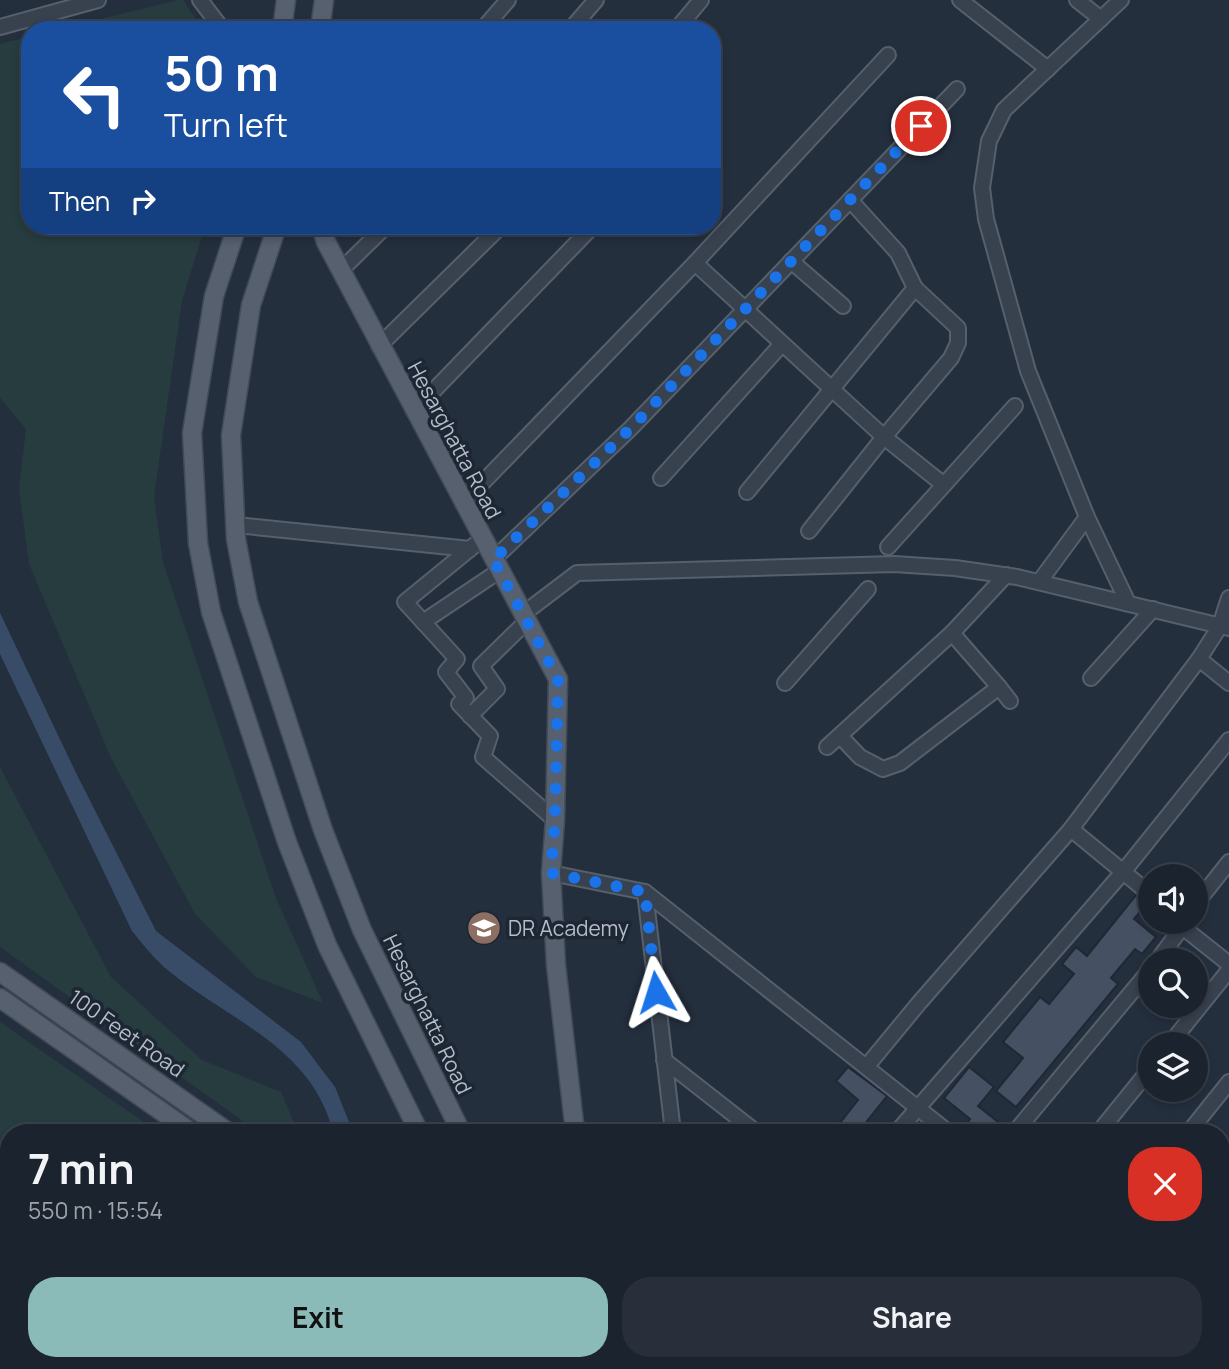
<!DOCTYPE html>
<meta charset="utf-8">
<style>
:root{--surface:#1b232e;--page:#282f3a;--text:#f1f3f6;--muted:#a0a4aa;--line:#39404a;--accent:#8bbbb9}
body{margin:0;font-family:Manrope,sans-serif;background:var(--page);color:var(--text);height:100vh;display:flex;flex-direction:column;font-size:26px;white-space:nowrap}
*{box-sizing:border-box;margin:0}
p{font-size:23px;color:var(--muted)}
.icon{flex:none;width:38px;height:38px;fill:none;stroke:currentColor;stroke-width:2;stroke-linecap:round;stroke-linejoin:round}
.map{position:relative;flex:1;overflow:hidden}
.panel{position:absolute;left:0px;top:1124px;width:1230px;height:247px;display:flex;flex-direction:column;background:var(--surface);border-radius:28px 28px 0 0;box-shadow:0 4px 10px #0003,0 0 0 2px var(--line)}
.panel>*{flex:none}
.banner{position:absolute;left:21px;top:21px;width:700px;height:214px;border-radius:28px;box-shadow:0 4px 10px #0003,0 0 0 2px var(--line);background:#1a4fa0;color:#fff;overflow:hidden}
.buttons{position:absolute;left:1138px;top:864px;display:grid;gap:14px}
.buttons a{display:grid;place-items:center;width:70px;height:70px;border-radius:50%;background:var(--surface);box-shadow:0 4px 10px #0003,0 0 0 2px var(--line);font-size:35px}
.pin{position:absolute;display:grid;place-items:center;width:60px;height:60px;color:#fff;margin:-30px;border:4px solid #fff;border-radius:50%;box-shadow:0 2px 7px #0007}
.me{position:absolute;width:77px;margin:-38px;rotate:354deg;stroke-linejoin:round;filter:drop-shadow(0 0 5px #0008)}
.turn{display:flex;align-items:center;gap:24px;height:147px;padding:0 28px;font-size:32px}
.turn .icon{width:91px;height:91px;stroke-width:2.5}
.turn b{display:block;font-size:49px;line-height:60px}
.then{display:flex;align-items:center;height:66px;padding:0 28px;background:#0003;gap:14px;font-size:26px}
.round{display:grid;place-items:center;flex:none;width:74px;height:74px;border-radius:28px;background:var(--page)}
.headline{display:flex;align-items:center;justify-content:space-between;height:119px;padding:0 28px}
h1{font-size:42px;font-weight:700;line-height:52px}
.primary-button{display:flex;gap:14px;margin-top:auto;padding:14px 28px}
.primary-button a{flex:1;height:80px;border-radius:28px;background:var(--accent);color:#111;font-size:28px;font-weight:700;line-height:80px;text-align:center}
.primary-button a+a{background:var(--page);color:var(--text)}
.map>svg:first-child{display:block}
</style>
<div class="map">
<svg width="1229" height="1369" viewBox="0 0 1229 1369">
<rect width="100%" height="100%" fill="#242f3e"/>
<g fill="#263c3f">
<polygon points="178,0 183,0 203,30 56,30"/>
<polygon points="30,36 30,226 205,226 182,301 154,497 163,562 276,898 323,1003 256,977 195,914 111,758 29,564 19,489 26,429 0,398 0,44"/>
<polygon points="0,767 111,977 202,1060 281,1092 298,1132 258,1132 0,947"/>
<polygon points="0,1022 158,1132 9,1132 9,1161 0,1156"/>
</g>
<g fill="#394c67">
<path d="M0 613 75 771 156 931 301 1042 335 1087 353 1132H333C312 1046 225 1019 164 967 152 956 142 943 132 931L0 654Z"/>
<polygon points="1229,1273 1229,1369 1100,1369 1108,1362 1222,1362 1222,1278"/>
</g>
<g fill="#455162" stroke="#1f2835" stroke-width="2">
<polygon points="1136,895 1147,904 1134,919 1156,937 1142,954 1135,949 1111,978 1118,984 1016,1107 996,1091 1023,1058 1003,1042 1040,997 1049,1004 1074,974 1062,964 1076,947 1087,956"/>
<polygon points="848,1067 887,1096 867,1121 880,1132 833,1132 858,1100 836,1081"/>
<polygon points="969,1067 994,1087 978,1106 998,1122 990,1132 977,1132 967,1124 970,1119 944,1098"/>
</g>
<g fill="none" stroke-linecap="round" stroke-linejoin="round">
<g stroke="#565f6c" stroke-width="18">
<g id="minor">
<polyline points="200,0 223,30"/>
<polyline points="960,0 1048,69"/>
<polyline points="1077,0 1101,19"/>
<polyline points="1121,0 1004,110 989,141 982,188 986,219 1028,371 1087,517 1128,603"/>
<polyline points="0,27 98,0"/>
<polyline points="482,30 508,0"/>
<polyline points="570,30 596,0"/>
<polyline points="676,30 701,0"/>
<polyline points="791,261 843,306"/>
<polyline points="695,263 884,437 944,485"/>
<polyline points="341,270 386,226"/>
<polyline points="379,346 501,226"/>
<polyline points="414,411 593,226"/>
<polyline points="661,478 781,345"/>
<polyline points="747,492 915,288 898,253 850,200"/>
<polyline points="463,503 695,263 888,55"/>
<polyline points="236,525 470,549"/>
<polyline points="809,531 884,437 951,358 958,343 958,328 915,288"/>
<polyline points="482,539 405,602 457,659 446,672 466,698 459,704 490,736 483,757 555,820"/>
<polyline points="888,547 1015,406"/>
<polyline points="492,557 497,556 630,429 957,89"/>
<polyline points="1040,581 1087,517"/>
<polyline points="523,614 577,573 894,564 955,568 1017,577 1229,628"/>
<polyline points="423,622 499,571"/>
<polyline points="1199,659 1229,683"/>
<polyline points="1091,678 1153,609"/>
<polyline points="785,683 868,589"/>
<polyline points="999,687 1010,701"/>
<polyline points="470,716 497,689 481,666 527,621"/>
<polyline points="840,736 860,757 883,769 900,763 999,687 952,633 1006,575"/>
<polyline points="827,747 952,633"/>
<polyline points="1071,829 1150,894"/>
<polyline points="551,873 645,892 948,1132"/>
<polyline points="645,892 673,1132"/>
<polyline points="1195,905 1229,862"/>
<polyline points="1182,922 1180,925 1229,964"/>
<polyline points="1157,961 1180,930 1178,922"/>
<polyline points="1169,1045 1229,970"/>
<polyline points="664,1060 756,1132"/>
<polyline points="867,1066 919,1003 1071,829 1199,659 1220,626 1229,598"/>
<polyline points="897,1132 1123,872 1229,740"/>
<polyline points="1015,1132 1150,970"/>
<polyline points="1099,1132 1150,1069"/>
<polyline points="1189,1132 1229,1082"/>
<polyline points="1222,1205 1229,1195"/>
<polyline points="1222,1236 1229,1230"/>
<polyline points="699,1362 699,1369"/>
<polyline points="749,1362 760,1369"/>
<polyline points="899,1362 910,1369"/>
<polyline points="215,1369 217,1362"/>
<polyline points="1050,1369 1059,1362"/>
</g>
</g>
<g stroke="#414a57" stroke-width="21">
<g id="major">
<polyline points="282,30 286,0"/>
<polyline points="320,30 324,0"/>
<polyline points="237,226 214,296 192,433 198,543 211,612 287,842 327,945 419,1132"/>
<polyline points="277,226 251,305 231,435 236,539 248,602 323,830 362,930 461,1132"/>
<polyline points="321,226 326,242 558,679 555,820 551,873 556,965 575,1132"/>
<polyline points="0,972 228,1132"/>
<polyline points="0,998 191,1132"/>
<polyline points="561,1362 565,1369"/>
<polyline points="601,1362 602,1369"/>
</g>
</g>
<use href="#minor" stroke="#38414e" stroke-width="14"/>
<use href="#major" stroke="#56606e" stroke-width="18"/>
</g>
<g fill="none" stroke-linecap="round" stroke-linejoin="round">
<polyline stroke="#1a73e8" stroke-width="12" stroke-dasharray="0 21.6" points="656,992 645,892 551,873 555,820 558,679 492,557 497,556 630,429 921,126"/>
</g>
<defs>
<g id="university-disc" transform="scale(1.75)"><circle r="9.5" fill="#8d6e63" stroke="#1d2633"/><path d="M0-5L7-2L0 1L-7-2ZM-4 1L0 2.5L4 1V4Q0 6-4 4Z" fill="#fff"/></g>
</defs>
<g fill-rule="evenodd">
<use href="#university-disc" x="484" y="928"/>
</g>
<g text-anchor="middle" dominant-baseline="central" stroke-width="7" stroke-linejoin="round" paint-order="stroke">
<g font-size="21" fill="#b4bcc9" stroke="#1d2633">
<text transform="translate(455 440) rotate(62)">Hesarghatta Road</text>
<text transform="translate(428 1014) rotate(64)">Hesarghatta Road</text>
<text transform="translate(127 1033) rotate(35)">100 Feet Road</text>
</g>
<g font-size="21" fill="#b4bcc9" stroke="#1d2633" text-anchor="start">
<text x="508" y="928">DR Academy</text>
</g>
</g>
</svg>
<div class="buttons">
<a><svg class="icon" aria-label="sound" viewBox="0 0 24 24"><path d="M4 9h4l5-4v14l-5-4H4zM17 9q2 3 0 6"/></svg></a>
<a><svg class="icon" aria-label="search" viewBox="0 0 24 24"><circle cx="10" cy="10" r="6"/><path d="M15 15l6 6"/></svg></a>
<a><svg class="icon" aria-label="layers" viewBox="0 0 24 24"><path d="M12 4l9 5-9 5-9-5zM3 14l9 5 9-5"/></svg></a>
</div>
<div class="pin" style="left:921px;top:126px;background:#d93025"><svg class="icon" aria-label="arrive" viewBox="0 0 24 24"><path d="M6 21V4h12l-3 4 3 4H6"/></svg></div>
<svg class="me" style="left:656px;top:992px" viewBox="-20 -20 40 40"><path d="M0-17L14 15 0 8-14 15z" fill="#1a73e8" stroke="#fff" stroke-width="4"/></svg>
<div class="banner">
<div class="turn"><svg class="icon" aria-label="left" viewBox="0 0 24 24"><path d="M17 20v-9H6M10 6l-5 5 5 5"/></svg><div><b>50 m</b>Turn left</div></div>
<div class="then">Then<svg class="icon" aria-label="right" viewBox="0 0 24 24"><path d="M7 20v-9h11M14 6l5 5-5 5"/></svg></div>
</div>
<section class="panel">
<div class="headline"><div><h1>7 min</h1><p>550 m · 15:54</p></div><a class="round" style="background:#d93025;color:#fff"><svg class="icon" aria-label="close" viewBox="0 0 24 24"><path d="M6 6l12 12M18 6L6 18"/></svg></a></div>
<div class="primary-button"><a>Exit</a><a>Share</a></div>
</section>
</div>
